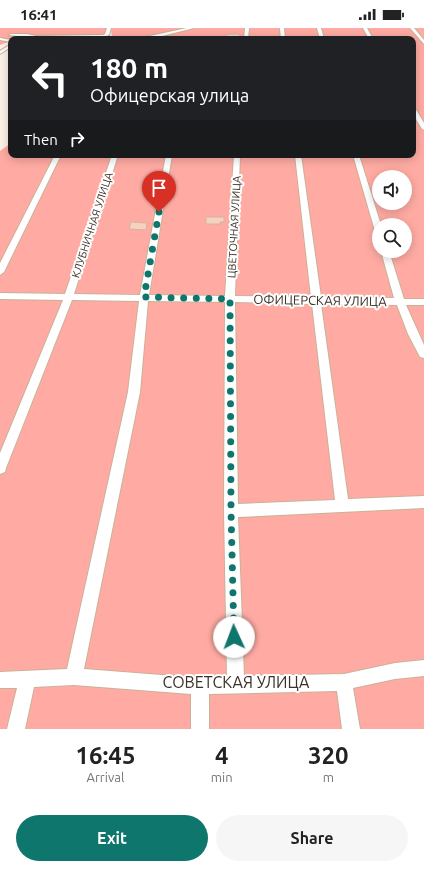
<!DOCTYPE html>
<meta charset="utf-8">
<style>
:root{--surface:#fff;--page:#f6f6f6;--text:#222;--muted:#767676;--accent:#0f766e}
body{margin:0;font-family:Ubuntu,sans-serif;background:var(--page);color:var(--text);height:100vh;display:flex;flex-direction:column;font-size:15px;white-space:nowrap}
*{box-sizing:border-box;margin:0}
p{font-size:13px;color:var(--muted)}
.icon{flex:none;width:22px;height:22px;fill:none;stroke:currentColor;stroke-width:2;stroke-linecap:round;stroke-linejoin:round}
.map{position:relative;height:701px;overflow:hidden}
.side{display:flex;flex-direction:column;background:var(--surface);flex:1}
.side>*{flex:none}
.top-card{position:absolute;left:8px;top:8px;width:408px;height:122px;border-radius:8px;box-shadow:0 2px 10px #0003;background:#202124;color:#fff;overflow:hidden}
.controls{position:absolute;left:372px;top:142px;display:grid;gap:8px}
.controls a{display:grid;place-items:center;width:40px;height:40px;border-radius:50%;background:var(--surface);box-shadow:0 2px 10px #0003;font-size:20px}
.pin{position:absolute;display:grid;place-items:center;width:34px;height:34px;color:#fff;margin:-41px -17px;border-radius:50% 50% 50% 0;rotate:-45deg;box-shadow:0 0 4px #0007}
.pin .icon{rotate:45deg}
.me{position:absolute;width:44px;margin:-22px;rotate:358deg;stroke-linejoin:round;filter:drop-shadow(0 0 3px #0008)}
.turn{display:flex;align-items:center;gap:14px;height:84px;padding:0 16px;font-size:18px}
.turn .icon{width:52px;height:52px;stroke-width:2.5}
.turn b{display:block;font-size:28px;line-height:34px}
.then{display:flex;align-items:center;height:38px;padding:0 16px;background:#0003;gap:8px;font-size:15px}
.eta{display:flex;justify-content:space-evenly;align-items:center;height:68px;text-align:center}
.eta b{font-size:24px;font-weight:700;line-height:28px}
.button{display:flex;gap:8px;margin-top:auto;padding:8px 16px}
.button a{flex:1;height:46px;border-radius:24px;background:var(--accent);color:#fff;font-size:16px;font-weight:700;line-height:46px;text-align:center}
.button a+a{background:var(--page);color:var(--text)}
.status{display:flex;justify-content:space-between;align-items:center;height:28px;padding:0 20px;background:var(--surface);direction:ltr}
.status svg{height:11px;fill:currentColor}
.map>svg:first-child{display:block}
</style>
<div class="status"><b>16:41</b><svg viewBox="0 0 49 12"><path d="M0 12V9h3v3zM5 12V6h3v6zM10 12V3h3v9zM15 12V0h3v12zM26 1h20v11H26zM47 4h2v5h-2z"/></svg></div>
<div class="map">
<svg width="424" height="701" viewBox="0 0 424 701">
<rect width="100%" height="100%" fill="#fdf2e8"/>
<g fill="#ffaba3" fill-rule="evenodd">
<polygon points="0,0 110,0 106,7 22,9 11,11 11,13 0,17"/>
<path d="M111 0H424V701H0V123L11 115V127H413V11H112ZM379 149H405V175H379ZM379 197H405V223H379Z"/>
</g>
<g fill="#f5d1c0" stroke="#d4b2a3">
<polygon points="229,6 239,6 241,9 226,9 226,7"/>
<polygon points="206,189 224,189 224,194 220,194 220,196 206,196"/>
<polygon points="131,194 147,195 146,202 129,201"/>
</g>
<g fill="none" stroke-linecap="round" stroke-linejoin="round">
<g stroke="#cab198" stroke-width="2">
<g id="minor">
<polygon points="107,0 111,0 109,7 103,9 36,10 9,7 11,6 27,6 36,8 103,7 105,6"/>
<polygon points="187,0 194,0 154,10 136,11"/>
<polygon points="245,0 249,0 248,11 244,11"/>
<polygon points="280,0 284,0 285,11 281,11"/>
<polygon points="317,0 321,0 324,11 320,11"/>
<polygon points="363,0 367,0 373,11 369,11"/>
<polygon points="410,0 414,0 424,12 424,16"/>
<polygon points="0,10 11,12 11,14 0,12"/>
<polygon points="11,16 11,19 0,26 0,23"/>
<polygon points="413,79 415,80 424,95 424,102 422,101 413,86"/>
<polygon points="55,127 61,127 4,244 0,247 0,235"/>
<path d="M112 127H118L74 266 140 267 166 127H172L149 267 225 268 234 127H240L235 268 311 269 295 127H301L321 269 394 270 381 223H389L404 271H424V277H406L424 317V330L420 329 408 306 397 277 321 276 348 471 424 468V480L238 489 244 648 344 646 395 635 424 632V648L395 651 353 660 360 701H342L337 663 209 666V701H191V666L74 657 34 659 25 701H7L17 660H0V644L67 641 128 364 139 273 72 272 6 440 5 444 0 446V425L63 272 0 271V265L65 266ZM148 273 225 274 224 483 227 649 200 650 84 641 140 364ZM235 274 312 276 335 472 238 476Z"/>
<polygon points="353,127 359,127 381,197 379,197 379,205 375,203"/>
</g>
</g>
<use href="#minor" fill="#fff" fill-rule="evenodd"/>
</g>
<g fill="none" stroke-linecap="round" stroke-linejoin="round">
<polyline stroke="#0f766e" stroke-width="7" stroke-dasharray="0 12.6" points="159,184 144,269 230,271 231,483 234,609"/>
</g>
<g text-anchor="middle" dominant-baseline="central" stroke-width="4" stroke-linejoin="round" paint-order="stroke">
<g font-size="11" fill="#3c3228" stroke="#fff">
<text transform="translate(92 197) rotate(-72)">КЛУБНИЧНАЯ УЛИЦА</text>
<text transform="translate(234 199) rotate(-87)">ЦВЕТОЧНАЯ УЛИЦА</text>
</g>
<g font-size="13" fill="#3c3228" stroke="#fff">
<text transform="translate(320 272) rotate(1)">ОФИЦЕРСКАЯ УЛИЦА</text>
</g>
<g font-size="16" fill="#3c3228" stroke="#fff">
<text x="236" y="654">СОВЕТСКАЯ УЛИЦА</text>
</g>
</g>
</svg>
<div class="controls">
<a><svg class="icon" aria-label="sound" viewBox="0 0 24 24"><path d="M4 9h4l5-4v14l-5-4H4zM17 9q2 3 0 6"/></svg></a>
<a><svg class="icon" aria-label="search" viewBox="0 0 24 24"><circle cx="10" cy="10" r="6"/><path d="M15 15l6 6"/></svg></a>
</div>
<div class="pin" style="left:159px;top:184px;background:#d93025"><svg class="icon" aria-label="arrive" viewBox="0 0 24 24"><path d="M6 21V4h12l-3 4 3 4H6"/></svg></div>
<svg class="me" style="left:234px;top:609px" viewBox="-20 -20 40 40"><circle r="19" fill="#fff"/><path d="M0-13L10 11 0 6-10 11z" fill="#0f766e"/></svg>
<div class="top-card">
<div class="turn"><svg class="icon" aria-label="left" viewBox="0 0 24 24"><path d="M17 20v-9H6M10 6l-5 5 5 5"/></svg><div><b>180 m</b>Офицерская улица</div></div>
<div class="then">Then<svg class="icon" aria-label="right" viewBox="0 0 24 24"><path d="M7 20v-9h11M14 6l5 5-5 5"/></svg></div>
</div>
</div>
<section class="side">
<div class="eta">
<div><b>16:45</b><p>Arrival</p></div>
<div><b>4</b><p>min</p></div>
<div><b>320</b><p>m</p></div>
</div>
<div class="button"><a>Exit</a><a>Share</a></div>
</section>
